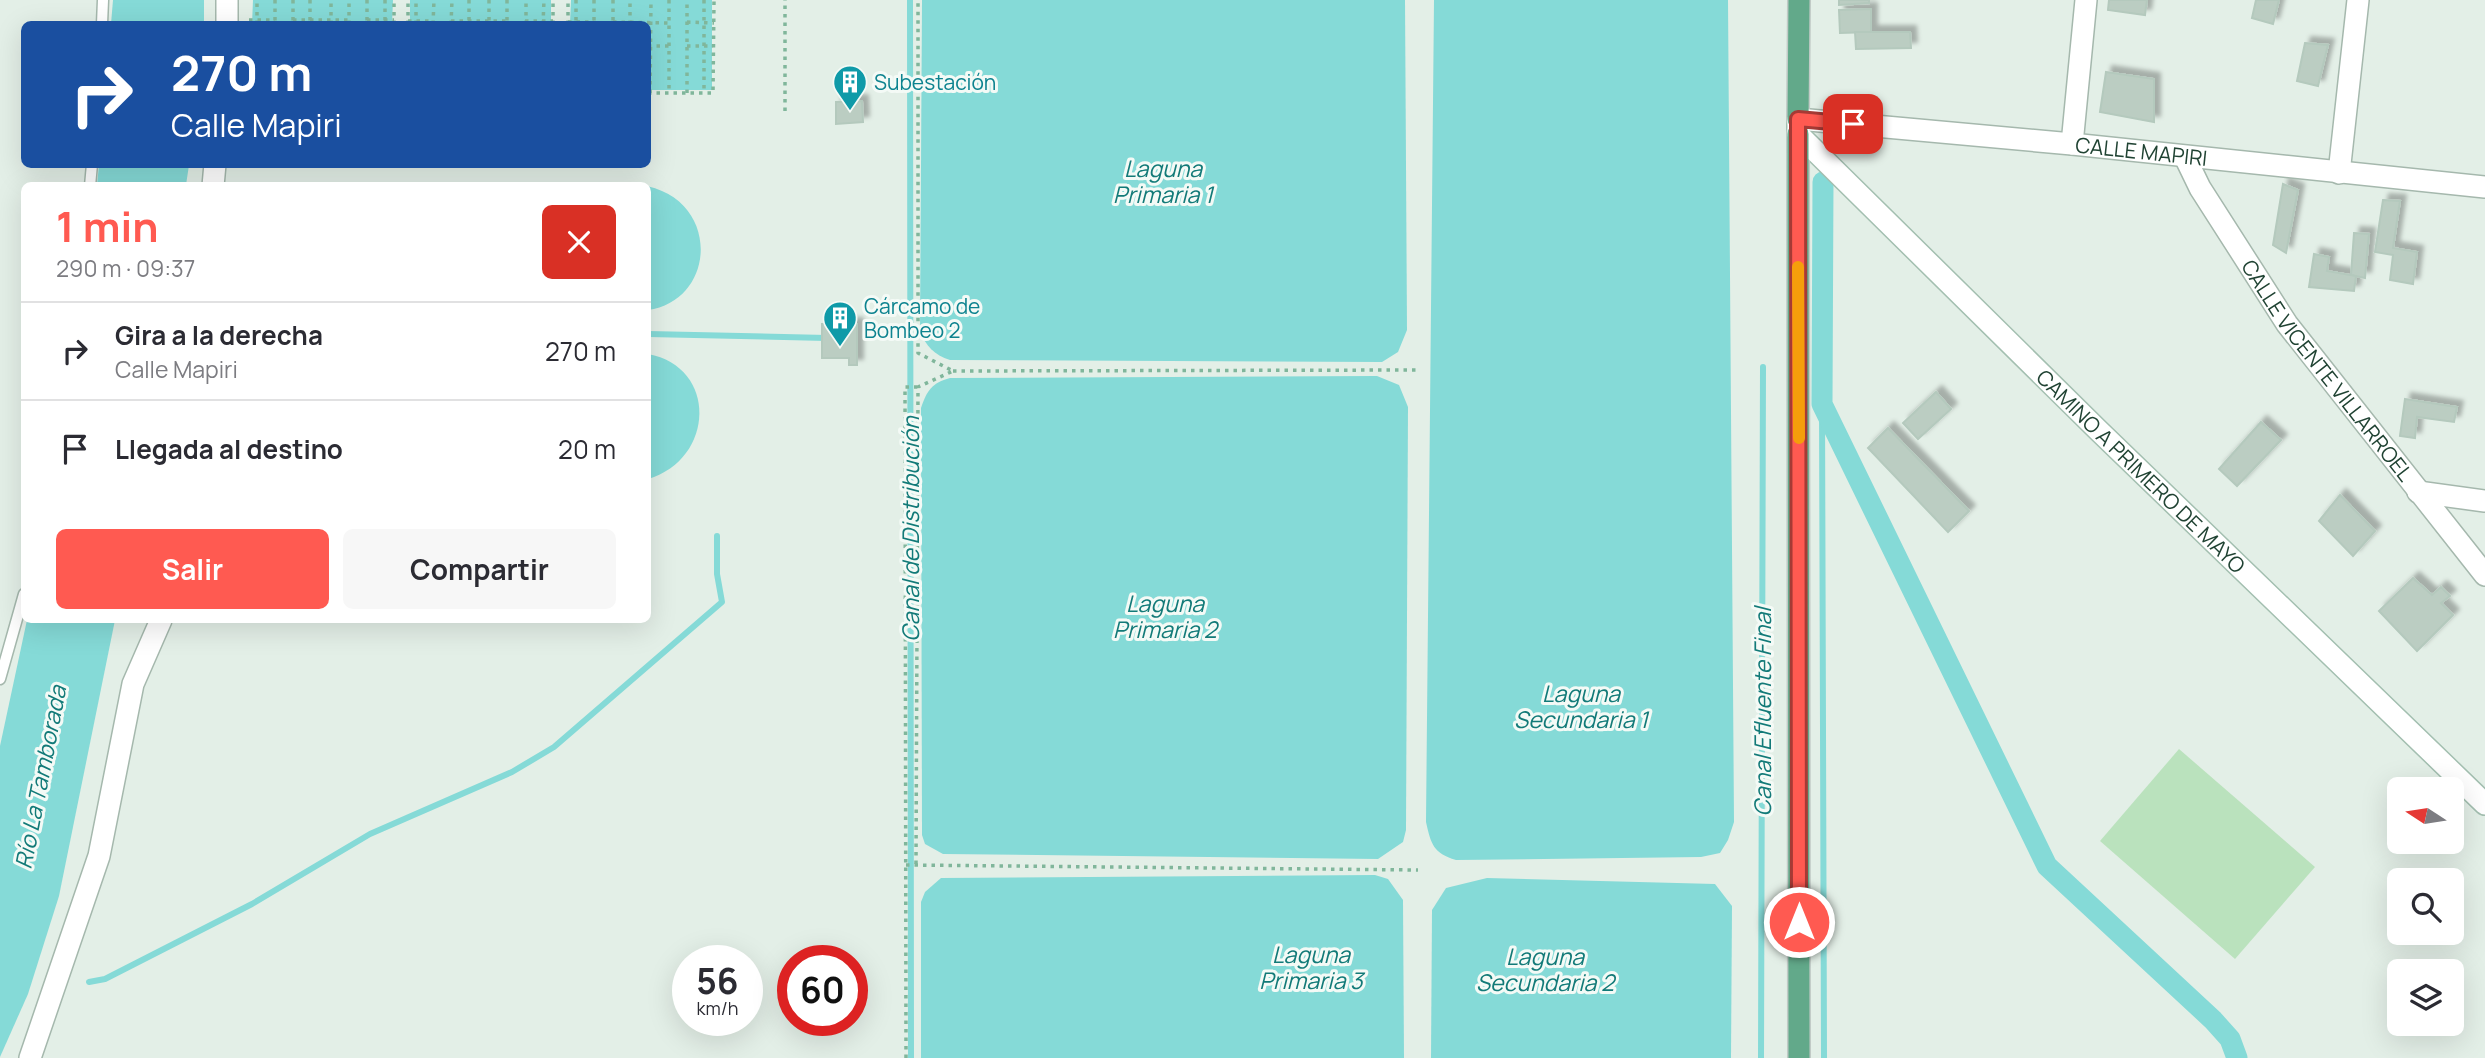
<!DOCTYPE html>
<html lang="es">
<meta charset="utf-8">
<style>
:root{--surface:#fff;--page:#f7f7f7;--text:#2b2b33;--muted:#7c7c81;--line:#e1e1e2;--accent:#ff5a51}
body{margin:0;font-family:Manrope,sans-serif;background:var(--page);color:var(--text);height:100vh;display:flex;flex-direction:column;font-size:26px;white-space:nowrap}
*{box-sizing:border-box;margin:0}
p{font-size:23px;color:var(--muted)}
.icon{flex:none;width:38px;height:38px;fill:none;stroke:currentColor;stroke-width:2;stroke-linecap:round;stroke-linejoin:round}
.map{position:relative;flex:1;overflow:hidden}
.panel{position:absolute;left:21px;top:182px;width:630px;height:441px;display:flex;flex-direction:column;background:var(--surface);border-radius:10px;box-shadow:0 7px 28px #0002}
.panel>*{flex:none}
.top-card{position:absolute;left:21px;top:21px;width:630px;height:147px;border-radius:10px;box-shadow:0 7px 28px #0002;background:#1a4fa0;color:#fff;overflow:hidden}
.needle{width:46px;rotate:282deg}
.controls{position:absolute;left:2387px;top:777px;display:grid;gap:14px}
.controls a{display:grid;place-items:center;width:77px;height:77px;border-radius:10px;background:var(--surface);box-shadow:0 7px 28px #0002;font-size:35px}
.speed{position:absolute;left:672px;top:945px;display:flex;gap:14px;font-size:35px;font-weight:700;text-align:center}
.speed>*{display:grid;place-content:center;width:91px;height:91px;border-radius:50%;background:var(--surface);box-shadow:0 7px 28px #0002;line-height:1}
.speed small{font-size:18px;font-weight:400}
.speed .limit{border:10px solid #d22;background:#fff;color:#111}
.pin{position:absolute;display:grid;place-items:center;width:60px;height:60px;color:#fff;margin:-30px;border-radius:14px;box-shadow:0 4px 10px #0006}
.me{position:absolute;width:77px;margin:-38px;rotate:0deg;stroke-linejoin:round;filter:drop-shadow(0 0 5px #0008)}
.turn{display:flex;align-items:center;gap:24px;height:147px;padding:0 35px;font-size:32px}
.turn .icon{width:91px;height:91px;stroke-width:2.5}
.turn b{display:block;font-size:49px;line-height:60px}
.round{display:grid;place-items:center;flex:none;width:74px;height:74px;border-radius:10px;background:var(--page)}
.head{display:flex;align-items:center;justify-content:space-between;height:119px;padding:0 35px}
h1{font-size:42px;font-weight:700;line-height:52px;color:var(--accent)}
.cta{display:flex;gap:14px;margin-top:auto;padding:14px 35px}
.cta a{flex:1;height:80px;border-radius:10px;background:var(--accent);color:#fff;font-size:28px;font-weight:700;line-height:80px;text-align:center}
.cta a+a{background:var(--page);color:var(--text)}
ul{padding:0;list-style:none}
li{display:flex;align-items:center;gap:21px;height:98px;padding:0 35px;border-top:2px solid var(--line)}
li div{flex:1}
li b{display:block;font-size:26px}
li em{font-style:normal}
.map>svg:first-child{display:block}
</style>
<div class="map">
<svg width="2485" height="1058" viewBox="0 0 2485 1058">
<defs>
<filter id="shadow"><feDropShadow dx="6" dy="-6" stdDeviation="2" flood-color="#0004"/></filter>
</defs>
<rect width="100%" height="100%" fill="#e3efe7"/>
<polygon fill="#bae2bd" points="2179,749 2315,867 2235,959 2100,841"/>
<g fill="#85dad7">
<polygon points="113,0 204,0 204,24 111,24"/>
<polygon points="253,0 393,0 392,24 252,24"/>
<rect x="410" y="0" width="141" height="24"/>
<polygon points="571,0 712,0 712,90 648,90 648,24 570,24"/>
<path d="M922 0H1405L1407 330 1398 352 1382 362 950 360C934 355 926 346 920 331Z"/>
<path d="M1434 0H1728L1734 822 1728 840 1720 853 1701 857 1456 860C1433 853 1431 844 1426 822Z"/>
<polygon points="99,165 99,164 189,165 186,185 97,185"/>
<path d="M631 184C722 189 720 300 648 310V186L626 185Z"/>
<path d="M648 354C718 367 715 459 648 479Z"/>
<path d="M1377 376 1399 385 1408 407 1406 830 1403 842 1378 859 943 854 925 844 922 835 921 408C927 390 932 383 950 378Z"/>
<polygon points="27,620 115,620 59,896 28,994 0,1057 0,746"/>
<polygon points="1375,875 1388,879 1403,900 1404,1058 921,1058 921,902 925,892 941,878"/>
<polygon points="1487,878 1715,884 1732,906 1731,1058 1431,1058 1432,910 1446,888"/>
</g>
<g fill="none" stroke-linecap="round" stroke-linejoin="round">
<g stroke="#85dad7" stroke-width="6">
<polyline points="910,0 911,1058"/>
<polyline points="648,334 827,338"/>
<polyline points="1822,404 1824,1058"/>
<polyline points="89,982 105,979 252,904 370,834 512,772 554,747 722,602 717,574 717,536"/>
<polyline points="1761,1058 1763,367"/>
</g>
<polyline stroke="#85dad7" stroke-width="21" points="1823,182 1822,404 2047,866 2213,1020 2230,1039 2237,1058"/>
</g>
<g fill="#bbcdc2" stroke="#b4c9bd" stroke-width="2" filter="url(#shadow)">
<polygon points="1839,0 1869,0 1869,3 1839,5"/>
<polygon points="2109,0 2147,0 2145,15 2108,10"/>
<polygon points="2256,0 2279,0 2273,24 2252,18"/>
<polygon points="1871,9 1871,32 1840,33 1839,10"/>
<polygon points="1855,32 1910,32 1911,48 1856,49"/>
<polygon points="2305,43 2328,45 2318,86 2297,81"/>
<polygon points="2106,72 2154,79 2154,122 2100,112"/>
<polygon points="862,101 863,122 836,124 836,102"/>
<polygon points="2283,184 2298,190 2286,253 2273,245"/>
<polygon points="2383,200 2400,201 2393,248 2417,252 2413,284 2390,280 2393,255 2375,252"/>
<polygon points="2354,233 2369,234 2365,278 2351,275"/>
<polygon points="2314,254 2329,257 2327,271 2356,276 2354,291 2309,287"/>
<polygon points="822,324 857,324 857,365 849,365 849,358 822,358"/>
<polygon points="1936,392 1951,409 1918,439 1903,423"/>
<polygon points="2405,399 2457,407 2454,422 2417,417 2415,438 2400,436"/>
<polygon points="2261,422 2281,440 2237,486 2219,469"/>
<polygon points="1888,428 1969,511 1948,532 1868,448"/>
<polygon points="2340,495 2375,531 2353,556 2319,521"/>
<polygon points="2413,578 2432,595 2441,587 2450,596 2441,603 2453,615 2417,651 2379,611"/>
</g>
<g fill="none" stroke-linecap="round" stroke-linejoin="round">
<g stroke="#a5b8ad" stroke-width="13">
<g id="service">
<polyline points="102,24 103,0"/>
<polyline points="90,186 92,164"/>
<polyline points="0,679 24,594"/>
</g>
</g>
<g stroke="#a5b8ad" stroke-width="24">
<g id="minor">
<polyline points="227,0 227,24"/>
<path id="s1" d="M1798 119 2072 144 2485 187"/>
<polyline points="2072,144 2086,0"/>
<path id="s2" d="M2185 157 2200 188 2287 324 2485 575"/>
<polyline points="2339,173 2358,0"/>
<polyline points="213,186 215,164"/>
<polyline points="2418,492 2485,501"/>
<polyline points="30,1058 99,856 133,684 161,620"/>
</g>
</g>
<g stroke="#a3bfb0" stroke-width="24">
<g id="secondary">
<path id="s3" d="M1798 121V134L2098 430 2485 804"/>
</g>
</g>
<g stroke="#c1cac6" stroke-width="24">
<g id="primary">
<polyline points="1798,119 1799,0"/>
<polyline points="1798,134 1799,1058"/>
</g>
</g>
<g stroke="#80b69b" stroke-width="3.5" stroke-dasharray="3.5 5" stroke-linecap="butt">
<polyline points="275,0 275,24"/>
<polyline points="293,0 293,24"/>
<polyline points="310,0 310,24"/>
<polyline points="367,0 367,24"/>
<polyline points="385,0 385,24"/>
<polyline points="469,0 469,24"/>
<polyline points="489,0 489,24"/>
<polyline points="507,0 507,24"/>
<polyline points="576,0 576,24"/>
<polyline points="594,0 594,24"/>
<polyline points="613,0 613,24"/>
<polyline points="669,0 669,93"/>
<polyline points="704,0 704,93"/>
<polyline points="257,24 257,0"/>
<polyline points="331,24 331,0"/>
<polyline points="349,24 349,0"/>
<polyline points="394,24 394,0"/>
<polyline points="408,24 408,0"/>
<polyline points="416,24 416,0"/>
<polyline points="433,24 434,0"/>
<polyline points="451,24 452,0"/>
<polyline points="526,24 526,0"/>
<polyline points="543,24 544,0"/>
<polyline points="553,24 553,0"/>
<polyline points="568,24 568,0"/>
<polyline points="630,24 630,0"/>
<polyline points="648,93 713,93 714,0"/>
<polyline points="650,93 651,0"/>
<polyline points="687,93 687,0"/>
<polyline points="785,111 785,0"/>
<polyline points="953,371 1418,370"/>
<polyline points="916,864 918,387 953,371 918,353 918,0"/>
<polyline points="906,865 1418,870"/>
<polyline points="906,1058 905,387 918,387"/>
</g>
<use href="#service" stroke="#fff" stroke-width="10"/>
<use href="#minor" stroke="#fff" stroke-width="21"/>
<use href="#secondary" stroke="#fff" stroke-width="21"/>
<use href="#primary" stroke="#62a98a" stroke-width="21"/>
<g stroke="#80b69b" stroke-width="3.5" stroke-dasharray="3.5 5" stroke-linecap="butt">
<polyline points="249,20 275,20"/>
<polyline points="293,20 349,20"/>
<polyline points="367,20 394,20"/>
<polyline points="408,21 433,21"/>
<polyline points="451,21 507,21"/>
<polyline points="525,21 553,21"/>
<polyline points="568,22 594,22"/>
<polyline points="613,22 669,23"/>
<polyline points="687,22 714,23"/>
<polyline points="648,46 669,46"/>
<polyline points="687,46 713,46"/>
</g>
</g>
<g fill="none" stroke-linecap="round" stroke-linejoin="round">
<g stroke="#a63a35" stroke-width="18">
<polyline id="route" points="1799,922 1798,119 1853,124"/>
</g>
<use href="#route" stroke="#ff5a51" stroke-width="12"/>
<polyline stroke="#f59e0b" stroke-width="12" points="1798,267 1799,438"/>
</g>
<defs>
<g id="building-pin" transform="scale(1.75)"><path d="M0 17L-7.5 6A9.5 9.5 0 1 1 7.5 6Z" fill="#0f9aa8" stroke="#f4faf6"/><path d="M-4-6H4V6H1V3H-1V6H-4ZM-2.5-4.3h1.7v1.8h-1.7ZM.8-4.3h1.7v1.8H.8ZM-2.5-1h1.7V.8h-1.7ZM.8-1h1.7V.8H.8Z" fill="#fff"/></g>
</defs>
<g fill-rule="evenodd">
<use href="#building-pin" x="850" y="82"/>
<use href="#building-pin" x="840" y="318"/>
</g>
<g text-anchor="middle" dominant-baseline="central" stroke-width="6" stroke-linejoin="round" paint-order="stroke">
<g font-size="21" fill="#0d838f" stroke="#f4faf6" text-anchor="start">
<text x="874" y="82">Subestación</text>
<text x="864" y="306">Cárcamo de<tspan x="864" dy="24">Bombeo 2</tspan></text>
</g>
<g font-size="21" fill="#204333" stroke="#f4faf6">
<text stroke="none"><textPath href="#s1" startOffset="345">CALLE MAPIRI</textPath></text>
<text stroke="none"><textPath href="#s2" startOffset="257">CALLE VICENTE VILLARROEL</textPath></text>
<text stroke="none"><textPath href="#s3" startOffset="494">CAMINO A PRIMERO DE MAYO</textPath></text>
</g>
<g font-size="23" font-style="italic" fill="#127a78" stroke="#f4faf6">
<text x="1163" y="168">Laguna<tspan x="1163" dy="26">Primaria 1</tspan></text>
<text transform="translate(910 529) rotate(-90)">Canal de Distribución</text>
<text x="1165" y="603">Laguna<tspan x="1165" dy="26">Primaria 2</tspan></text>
<text x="1581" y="693">Laguna<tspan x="1581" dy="26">Secundaria 1</tspan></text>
<text transform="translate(1762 712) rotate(-90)">Canal Efluente Final</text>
<text transform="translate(40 777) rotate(-79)">Río La Tamborada</text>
<text x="1311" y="954">Laguna<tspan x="1311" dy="26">Primaria 3</tspan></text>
<text x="1545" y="956">Laguna<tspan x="1545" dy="26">Secundaria 2</tspan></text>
</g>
</g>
</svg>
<div class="controls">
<a><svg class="needle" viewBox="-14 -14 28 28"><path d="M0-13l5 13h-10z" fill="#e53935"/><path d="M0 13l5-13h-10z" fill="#7c7c81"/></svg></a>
<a><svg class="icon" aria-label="search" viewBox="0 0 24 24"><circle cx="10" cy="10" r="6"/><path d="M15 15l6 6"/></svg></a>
<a><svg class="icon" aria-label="layers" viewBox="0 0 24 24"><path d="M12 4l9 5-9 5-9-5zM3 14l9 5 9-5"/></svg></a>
</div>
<div class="speed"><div>56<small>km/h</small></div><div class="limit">60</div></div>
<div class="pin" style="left:1853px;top:124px;background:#d93025"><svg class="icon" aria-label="arrive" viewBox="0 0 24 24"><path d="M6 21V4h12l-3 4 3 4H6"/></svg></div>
<svg class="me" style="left:1799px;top:922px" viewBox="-20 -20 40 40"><circle r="17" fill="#ff5a51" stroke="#fff" stroke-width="3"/><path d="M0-11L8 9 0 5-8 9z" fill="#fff"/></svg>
<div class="top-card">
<div class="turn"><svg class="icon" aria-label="right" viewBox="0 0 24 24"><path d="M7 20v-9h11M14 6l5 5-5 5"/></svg><div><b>270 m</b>Calle Mapiri</div></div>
</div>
<section class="panel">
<div class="head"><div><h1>1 min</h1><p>290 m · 09:37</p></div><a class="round" style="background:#d93025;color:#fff"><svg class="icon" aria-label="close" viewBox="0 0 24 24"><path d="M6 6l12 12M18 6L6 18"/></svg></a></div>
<ul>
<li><svg class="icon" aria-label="right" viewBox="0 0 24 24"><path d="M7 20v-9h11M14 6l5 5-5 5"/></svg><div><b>Gira a la derecha</b><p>Calle Mapiri</p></div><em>270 m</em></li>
<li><svg class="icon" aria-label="arrive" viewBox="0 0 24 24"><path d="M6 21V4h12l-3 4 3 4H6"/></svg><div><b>Llegada al destino</b></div><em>20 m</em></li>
</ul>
<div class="cta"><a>Salir</a><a>Compartir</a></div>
</section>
</div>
